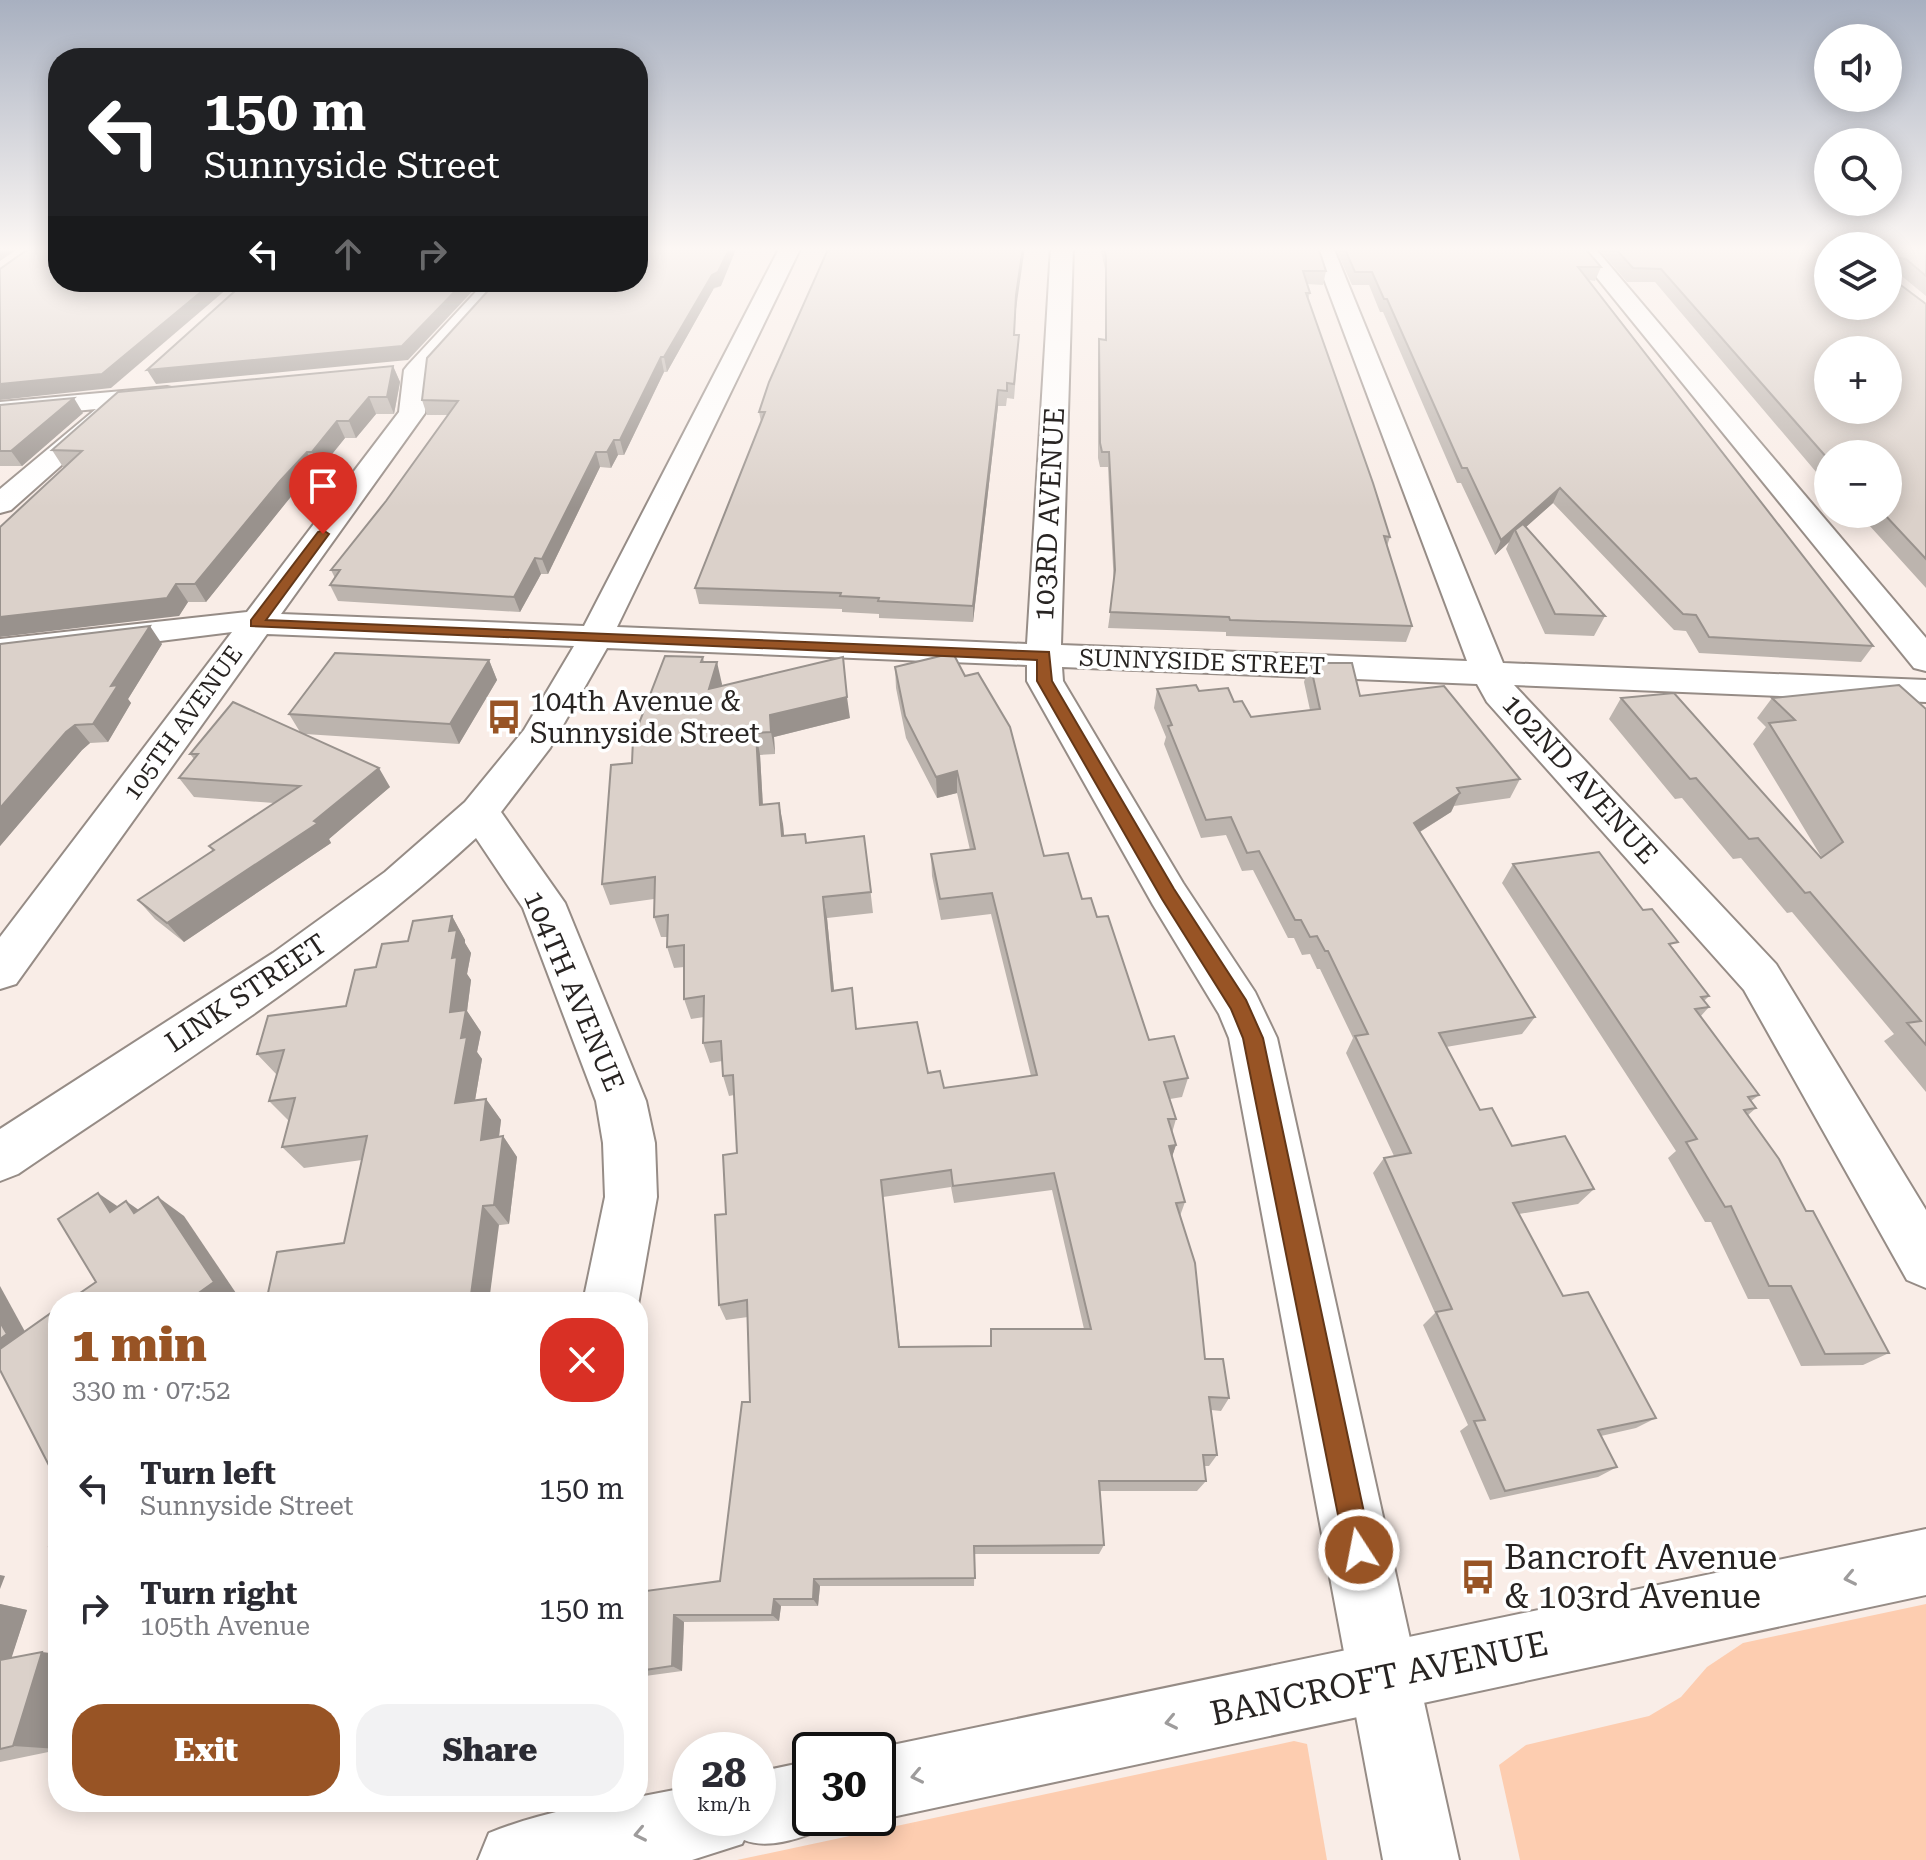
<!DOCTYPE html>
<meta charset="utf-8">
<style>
:root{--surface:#fff;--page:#f2f2f3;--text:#2b2b33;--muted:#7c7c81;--accent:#985425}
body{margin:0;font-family:"Roboto Serif",serif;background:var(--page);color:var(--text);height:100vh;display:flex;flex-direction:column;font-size:30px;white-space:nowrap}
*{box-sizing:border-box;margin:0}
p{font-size:26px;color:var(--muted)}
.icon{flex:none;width:44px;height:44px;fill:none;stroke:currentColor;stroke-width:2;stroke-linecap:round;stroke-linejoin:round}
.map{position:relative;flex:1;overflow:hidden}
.drawer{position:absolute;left:48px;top:1292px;width:600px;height:520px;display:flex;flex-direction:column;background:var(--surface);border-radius:32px;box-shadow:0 4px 20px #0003}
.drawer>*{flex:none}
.top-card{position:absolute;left:48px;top:48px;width:600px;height:244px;border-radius:32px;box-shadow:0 4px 20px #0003;background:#202124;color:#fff;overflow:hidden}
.buttons{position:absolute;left:1814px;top:24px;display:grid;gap:16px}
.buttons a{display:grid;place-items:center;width:88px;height:88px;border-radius:50%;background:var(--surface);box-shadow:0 4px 20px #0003;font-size:40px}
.speed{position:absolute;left:672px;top:1732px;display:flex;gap:16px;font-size:40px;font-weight:700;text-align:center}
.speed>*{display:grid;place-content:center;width:104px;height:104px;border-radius:50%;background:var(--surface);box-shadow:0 4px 20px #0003;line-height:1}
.speed small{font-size:20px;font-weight:400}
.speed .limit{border:4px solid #111;border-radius:12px;background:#fff;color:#111}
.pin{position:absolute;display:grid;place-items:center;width:68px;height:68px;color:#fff;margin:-82px -34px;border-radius:50% 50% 50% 0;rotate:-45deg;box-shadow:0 0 8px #0007}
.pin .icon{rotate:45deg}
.me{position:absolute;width:88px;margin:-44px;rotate:349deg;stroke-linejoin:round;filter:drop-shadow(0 0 6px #0008)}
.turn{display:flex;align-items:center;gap:28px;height:168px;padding:0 24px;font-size:36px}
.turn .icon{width:104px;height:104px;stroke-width:2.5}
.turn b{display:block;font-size:56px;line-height:68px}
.lanes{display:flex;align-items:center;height:76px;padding:0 24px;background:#0003;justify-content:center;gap:40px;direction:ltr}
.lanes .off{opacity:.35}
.round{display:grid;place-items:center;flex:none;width:84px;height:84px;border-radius:32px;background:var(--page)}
.headline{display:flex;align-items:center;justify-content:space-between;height:136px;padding:0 24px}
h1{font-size:48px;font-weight:800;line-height:60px;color:var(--accent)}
.button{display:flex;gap:16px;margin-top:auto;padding:16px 24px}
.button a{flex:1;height:92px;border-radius:32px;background:var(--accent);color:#fff;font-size:32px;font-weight:800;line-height:92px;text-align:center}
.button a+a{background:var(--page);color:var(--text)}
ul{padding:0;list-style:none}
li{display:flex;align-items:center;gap:24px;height:120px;padding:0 24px}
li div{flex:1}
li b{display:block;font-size:30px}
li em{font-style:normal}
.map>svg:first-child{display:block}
</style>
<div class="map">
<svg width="1926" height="1860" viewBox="0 0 1926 1860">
<rect width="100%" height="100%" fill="#f9ede7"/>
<g fill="#fdcdb0">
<polygon points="1926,1604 1926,1860 1520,1860 1499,1765 1526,1745 1649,1716 1681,1697 1707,1667 1743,1643"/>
<polygon points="1294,1741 1307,1744 1327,1860 737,1860"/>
</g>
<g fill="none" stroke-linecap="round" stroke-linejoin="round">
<g stroke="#968c86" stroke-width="4">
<g id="minor">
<path d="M780 247H801L617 627 1027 644 1051 247H1073L1061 645 1467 661 1312 247H1333L1503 663 1926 680V702L1514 685 1776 964 1926 1210V1288L1907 1280 1744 990 1487 702 1477 684 1062 667 1063 681 1183 883 1255 992 1277 1038 1459 1860H1383L1229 1038 1219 1014 1153 905 1027 681V665L607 648 550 748 501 812 565 903 646 1101 655 1143 657 1197 638 1305V1302H583L605 1197 603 1143 596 1101 523 908 476 838C336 967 175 1067 18 1174L0 1181V1129L273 953 385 872 465 802 524 730 574 646 267 634 16 984 0 989V937L232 632 0 661V639L247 612 399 412 404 370 408 365 485 282H508L429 371 425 413 281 614 584 626Z"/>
<polygon points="1572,247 1594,247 1926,638 1926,671 1914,668"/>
<polygon points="167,387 176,389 180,395 176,401 104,409 110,410 114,416 110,422 11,510 0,513 0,489 96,409 0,418 0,402"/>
</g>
</g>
<g stroke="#968c86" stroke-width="4">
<g id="major">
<polygon points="1926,1529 1926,1595 878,1820 872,1818 878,1818 878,1750 872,1750 878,1748"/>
<path d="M810 1761V1818H838L836 1824C809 1835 771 1851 744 1840L742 1844 692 1860H478L489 1833C534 1815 589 1802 638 1802V1797L690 1787V1818H758V1772Z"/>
</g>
</g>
<use href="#minor" fill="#fff" fill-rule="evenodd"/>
<use href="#major" fill="#fff" fill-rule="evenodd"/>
</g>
<g fill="#bcb4ae" fill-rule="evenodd">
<polygon points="1100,247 1318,247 1326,271 1323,285 1307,284 1310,293 1308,299 1390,537 1387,546 1412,626 1406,642 1226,636 1226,632 1108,628 1114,586 1108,467 1100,467 1098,458 1098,353 1099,339 1105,340 1105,269"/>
<polygon points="1335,247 1584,247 1601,267 1595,281 1589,280 1873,646 1861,662 1699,653 1686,631 1674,630 1553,503 1526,527 1605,616 1594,636 1545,634 1506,549 1509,542 1495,555 1461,483 1457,483 1383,312 1380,312 1369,285 1352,285"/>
<polygon points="1597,247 1926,247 1926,296 1898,273 1894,272 1894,280 1926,304 1926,588 1859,514 1888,514 1828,454 1828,486 1655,282 1627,282"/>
<polygon points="721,286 714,288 667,372 664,372 624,455 618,455 611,468 600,467 548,574 541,574 520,612 338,601 330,585 335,578 331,570 386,501 448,415 427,415 422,400"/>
<polygon points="1016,309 1014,335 1018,350 1014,399 1007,398 1006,406 998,406 973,622 879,618 879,614 842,612 842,609 699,604 695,588 761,422 759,412"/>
<polygon points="393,366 400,382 394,414 376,414 356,438 345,438 320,469 315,469 289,499 206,602 188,602 179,616 63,467 52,450"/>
<polygon points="0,405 83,413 22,466 0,466"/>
<polygon points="0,644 162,644 128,699 131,703 108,742 90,743 82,750 0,846"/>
<path d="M703 657 704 662 722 684 721 686 850 718 774 737 775 754 760 755 763 805 783 824 784 836 805 834 807 843 864 836 873 913 827 918 834 991 857 1029 928 1073 944 1088 1031 1076 991 914 941 920 932 876 931 854 970 850 957 793 937 798 906 738 896 688 895 667 1044 856 1082 899 1097 917 1149 1040 1188 1078 1182 1097 1170 1099 1176 1119 1172 1133 1176 1145 1172 1156 1185 1202 1180 1216 1205 1359 1229 1398 1221 1411 1211 1410 1217 1455 1209 1466H1204L1206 1481 1197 1491H1100L1104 1545 1099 1554H975L974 1586H820L818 1606H781L779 1621 684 1622 682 1671 638 1677V1592L720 1581 750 1402 748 1317 726 1320 719 1305 726 1214 737 1153 734 1095 729 1096 723 1076 722 1061 710 1063 703 1043 704 1017 691 1019 684 999V967L674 968 667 947V937H661L654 917V899L610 905 602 884 632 763ZM951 1187 954 1203 1052 1190 1084 1329H991L990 1346 900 1347 883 1197Z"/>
<polygon points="489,660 497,680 459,744 305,734 390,787 329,839 331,843 184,942 155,919 138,900 213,851 209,846 274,803 194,797 179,778 194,759 190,754 300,732 289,714"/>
<polygon points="1310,663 1360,696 1520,779 1510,798 1454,806 1451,812 1420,832 1535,1017 1522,1034 1446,1047 1480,1110 1512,1146 1594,1189 1578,1204 1519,1214 1563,1296 1656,1418 1636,1428 1601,1436 1617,1467 1598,1477 1490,1500 1460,1431 1468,1425 1423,1325 1435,1313 1373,1173 1384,1158 1394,1156 1346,1053 1353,1038 1320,969 1317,969 1310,954 1302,955 1294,938 1288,938 1253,870 1242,871 1226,835 1201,838 1164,744 1166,737 1154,708 1157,689 1199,691 1234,702 1251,717 1310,710 1304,682"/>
<polygon points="1621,698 1822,858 1753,744 1766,727 1757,718 1772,698 1926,709 1926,1092 1884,1041 1894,1034 1792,912 1787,913 1741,858 1733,859 1682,798 1675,799 1609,719"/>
<polygon points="1513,864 1673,948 1709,996 1704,1001 1709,1007 1700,1017 1759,1095 1751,1101 1756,1108 1747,1116 1806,1211 1889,1353 1863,1365 1801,1366 1769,1299 1748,1299 1711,1222 1705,1222 1668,1158 1676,1151 1502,883"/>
<polygon points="452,916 465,940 465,943 471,953 467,974 471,980 467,1011 481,1032 477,1052 482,1059 475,1100 486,1099 501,1120 499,1137 503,1136 517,1157 509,1224 344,1243 362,1160 304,1168 282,1147 289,1121 269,1101 277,1075 257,1054 346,1006 376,967 408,941"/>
<polygon points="0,1604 27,1610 11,1658 58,1654 58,1750 0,1762"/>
</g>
<g fill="#99928d">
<polygon points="0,247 21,247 0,261"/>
<polygon points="730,247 737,247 721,286 714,288 667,372 664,357 712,275"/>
<polygon points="1023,247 1025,247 1016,309 1016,295"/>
<polygon points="213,282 235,282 111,388 0,400 0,384"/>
<polygon points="464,282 481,282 408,360 156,384 147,370"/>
<polygon points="661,357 664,372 624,455 620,440"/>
<polygon points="393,366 400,382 394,414 387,397"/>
<polygon points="998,390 998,406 973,622 973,606"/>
<polygon points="369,397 376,414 356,438 349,421"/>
<polygon points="74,398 83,413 22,466 11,451"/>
<polygon points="337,421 345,438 320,469 312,452"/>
<polygon points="614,440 618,455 611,468 607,452"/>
<polygon points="307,452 315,469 289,499 206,602 195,584 280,481"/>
<polygon points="596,452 600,467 548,574 542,559"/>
<polygon points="1560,488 1553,503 1517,535 1515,530 1509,542 1495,555 1501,540"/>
<polygon points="535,558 541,574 520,612 514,597"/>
<polygon points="176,584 188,602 179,616 0,637 0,617"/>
<polygon points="150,626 162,644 128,699 131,703 108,742 93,724 111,686"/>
<polygon points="489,660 497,680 459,744 450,724"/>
<polygon points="717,662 722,684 714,710 709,689"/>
<polygon points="847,697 850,718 774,737 775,754 771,732 770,715"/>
<polygon points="75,725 90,743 82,750 0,846 0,808 66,732"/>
<polygon points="756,733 760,755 764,827 760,805"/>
<polygon points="379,768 390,787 329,839 331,843 184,942 167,923 314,821"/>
<polygon points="957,771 957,793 937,798 936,777"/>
<polygon points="1460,793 1451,812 1405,841 1414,823"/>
<polygon points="779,803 783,824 786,858 782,836"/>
<polygon points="823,897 827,918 836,1011 832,991"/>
<polygon points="452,916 465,940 465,943 471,953 467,974 471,980 467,1011 481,1032 477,1052 482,1059 471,1124 455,1103 461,1038 450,1012 452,958 449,931"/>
<polygon points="486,1099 501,1120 496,1160 481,1140"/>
<polygon points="503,1136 517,1157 509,1224 494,1205"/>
<polygon points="1176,1145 1170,1163 1169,1146"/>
<polygon points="98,1193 126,1212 110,1212"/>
<polygon points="158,1197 184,1216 240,1299 236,1302 186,1302"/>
<polygon points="126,1201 153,1220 134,1213"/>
<polygon points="483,1206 499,1225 489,1302 470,1302"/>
<polygon points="0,1286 34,1348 0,1371"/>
<polygon points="0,1575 5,1576 0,1589"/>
<polygon points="814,1579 820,1586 818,1606 813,1599"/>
<polygon points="774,1599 781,1606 779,1621 772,1615"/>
<polygon points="0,1604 27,1610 6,1675 0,1675"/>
<polygon points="674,1615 684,1622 682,1671 672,1666"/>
<polygon points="42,1652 58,1654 58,1749 13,1746"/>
</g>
<g fill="#dbd1ca" stroke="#99928d" stroke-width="2" fill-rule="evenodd">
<polygon points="31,247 58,247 58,282 213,282 102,374 0,384 0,269"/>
<polygon points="638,247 730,247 718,272 712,275 664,357 661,357 620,440 614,440 607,452 596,452 542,559 535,558 514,597 330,585 340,570 331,570 386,501 458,401 422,400 427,358 496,282 638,282"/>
<polygon points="829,247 1023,247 1016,295 1014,335 1019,335 1014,384 1007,383 1007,391 998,390 973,606 878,601 879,598 840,596 841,593 695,588 765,412 759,412 769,382"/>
<polygon points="1104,247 1318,247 1326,271 1303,271 1310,293 1306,293 1373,483 1390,537 1384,536 1412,626 1230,620 1229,617 1110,612 1115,570 1109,452 1102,452 1100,443 1099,339 1106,340 1106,256"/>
<polygon points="1344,247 1584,247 1601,267 1578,267 1873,646 1709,637 1696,615 1683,614 1560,488 1501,540 1467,468 1462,468 1387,299 1384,299 1372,272 1355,272"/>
<path d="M1614 247H1828V306H1888V247H1926V276L1906 259 1894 257V280L1926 304V559L1884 514H1888V454H1828V459L1661 269 1633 268ZM1828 350H1888V410H1828Z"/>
<polygon points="245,282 464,282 402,346 147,370"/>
<polygon points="393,366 387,397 369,397 349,421 337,421 312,452 307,452 280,481 195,584 176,584 167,598 0,617 0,527 82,451 52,450 118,392"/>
<polygon points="74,398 11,451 0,451 0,405"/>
<polygon points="1523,524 1605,616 1555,614 1515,530"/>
<polygon points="150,626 111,686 118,685 93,724 75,725 66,732 0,808 0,644"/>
<polygon points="335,653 489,660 450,724 289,714"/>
<path d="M953 653 965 676 978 673 1010 727 1044 856 1068 853 1082 899 1091 898 1097 917 1108 916 1149 1040 1174 1036 1188 1078 1164 1082 1176 1119H1168L1176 1145 1169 1146 1185 1202 1176 1203 1195 1263 1205 1359H1223L1229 1398 1209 1397 1217 1455H1203L1206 1481H1099L1104 1545 974 1546 975 1578 814 1579 813 1599H774L772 1615H674L672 1666 638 1671V1592L720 1581 742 1402H750L747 1300 719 1305 715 1215 726 1214 723 1155 737 1153 733 1075 723 1076 721 1041 703 1043 704 996 684 999V945L667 947 668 915 654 917 655 877 602 884 611 765 632 763 633 739 665 656 703 657 701 662H717L709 689 843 657 847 697 770 715 771 732 756 733 760 805 779 803 782 836 805 834 806 843 864 836 871 892 823 897 832 991 852 988 856 1029 917 1022 928 1073 940 1071 944 1088 1037 1075 992 893 940 899 931 854 975 849 957 771 936 777 905 716 895 667ZM951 1170 953 1186 1054 1173 1091 1329H991V1346L899 1347 881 1180Z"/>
<polygon points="1310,663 1352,663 1360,696 1444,686 1520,779 1457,788 1460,793 1414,823 1535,1017 1439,1033 1480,1110 1492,1108 1512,1146 1565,1136 1594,1189 1513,1203 1563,1296 1588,1292 1656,1418 1598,1430 1617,1467 1505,1491 1474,1421 1485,1420 1436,1312 1452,1309 1384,1158 1411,1153 1355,1036 1368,1034 1328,951 1325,951 1317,936 1310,937 1301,920 1295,920 1259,851 1247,853 1231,817 1206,820 1168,726 1172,725 1157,689 1196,685 1199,691 1228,688 1234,702 1242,701 1251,717 1320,709"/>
<polygon points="1899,685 1926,709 1926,1045 1907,1023 1921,1021 1810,892 1805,893 1758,838 1749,839 1696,778 1690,779 1621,698 1674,693 1821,858 1843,842 1769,723 1795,720 1772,698"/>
<polygon points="233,702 379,768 314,821 318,823 167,923 138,900 214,850 209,846 300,786 179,778 198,754 190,754"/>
<polygon points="1599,852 1643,910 1652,909 1678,942 1669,944 1709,996 1701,997 1709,1007 1695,1009 1759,1095 1748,1097 1756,1108 1744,1110 1779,1159 1806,1211 1813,1211 1889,1353 1825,1354 1791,1286 1769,1286 1731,1206 1725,1207 1686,1142 1697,1139 1513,864"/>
<polygon points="452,916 449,931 457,930 452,958 457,957 450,1012 466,1010 461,1038 467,1037 455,1103 486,1099 481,1140 503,1136 494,1205 483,1206 470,1302 266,1302 277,1252 344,1243 367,1136 282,1147 295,1098 269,1101 284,1050 257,1054 268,1016 346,1006 355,970 376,967 382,944 408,941 413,921"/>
<polygon points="98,1193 110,1212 126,1201 134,1213 158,1197 214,1282 186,1302 67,1302 96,1282 58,1219"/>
<polygon points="58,1308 58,1483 0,1370 0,1349"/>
<polygon points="0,1322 7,1334 0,1339"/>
<polygon points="58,1539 58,1560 49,1547"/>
<polygon points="42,1652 13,1746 0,1749 0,1660"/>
</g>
<defs><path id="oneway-chevron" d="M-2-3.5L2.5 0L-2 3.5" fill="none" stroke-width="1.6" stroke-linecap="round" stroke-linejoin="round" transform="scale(2)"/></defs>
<g stroke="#9e9c9c">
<use href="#oneway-chevron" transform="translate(1850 1578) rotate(168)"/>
<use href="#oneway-chevron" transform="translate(1171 1722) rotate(168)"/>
<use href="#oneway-chevron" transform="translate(917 1776) rotate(168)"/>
<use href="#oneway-chevron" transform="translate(640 1834) rotate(168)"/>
</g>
<linearGradient id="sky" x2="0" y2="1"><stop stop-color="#a8b0c0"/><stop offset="0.49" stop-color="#fcf7f4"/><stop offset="1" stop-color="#fcf7f4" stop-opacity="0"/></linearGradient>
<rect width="1926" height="508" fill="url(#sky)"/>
<polygon fill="#985425" stroke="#633718" stroke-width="2" points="323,530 329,534 266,620 1049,652 1052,681 1174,889 1246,1000 1263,1038 1372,1550 1368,1559 1359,1563 1349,1559 1345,1550 1243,1038 1231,1009 1162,899 1037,681 1037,660 251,626 251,620 318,532"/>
<defs>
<g id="bus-bare" transform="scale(2.76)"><path d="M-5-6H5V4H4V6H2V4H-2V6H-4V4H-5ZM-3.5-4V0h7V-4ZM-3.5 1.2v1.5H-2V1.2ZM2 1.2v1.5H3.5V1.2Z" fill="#985425" stroke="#fff" stroke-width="2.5" paint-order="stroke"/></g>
</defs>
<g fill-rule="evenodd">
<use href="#bus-bare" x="504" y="717"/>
<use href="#bus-bare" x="1478" y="1577"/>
</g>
<g text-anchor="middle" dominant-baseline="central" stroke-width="7" stroke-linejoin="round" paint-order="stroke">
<g font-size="24" fill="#282422" stroke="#fff">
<text transform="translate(1202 662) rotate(2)">SUNNYSIDE STREET</text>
<text transform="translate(183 723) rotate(-54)">105TH AVENUE</text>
</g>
<g font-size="28" fill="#282422" stroke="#fff">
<text transform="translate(1049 514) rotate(-87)">103RD AVENUE</text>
<text transform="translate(1580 779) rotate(48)">102ND AVENUE</text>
<text transform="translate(574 991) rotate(67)">104TH AVENUE</text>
<text transform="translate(246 993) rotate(-34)">LINK STREET</text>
</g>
<g font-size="28" fill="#282422" stroke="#fff" text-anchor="start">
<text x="530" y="701">104th Avenue &amp;<tspan x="530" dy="32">Sunnyside Street</tspan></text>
</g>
<g font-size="34" fill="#282422" stroke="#fff" text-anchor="start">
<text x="1504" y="1557">Bancroft Avenue<tspan x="1504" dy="39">&amp; 103rd Avenue</tspan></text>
</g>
<g font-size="34" fill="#282422" stroke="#fff">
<text transform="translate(1379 1678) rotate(-12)">BANCROFT AVENUE</text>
</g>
</g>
</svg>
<div class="buttons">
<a><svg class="icon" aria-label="sound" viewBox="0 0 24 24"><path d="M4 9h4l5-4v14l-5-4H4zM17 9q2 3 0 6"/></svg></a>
<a><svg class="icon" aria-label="search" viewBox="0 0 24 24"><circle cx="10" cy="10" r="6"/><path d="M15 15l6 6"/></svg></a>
<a><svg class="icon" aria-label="layers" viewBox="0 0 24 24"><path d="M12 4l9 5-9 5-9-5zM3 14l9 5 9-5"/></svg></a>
<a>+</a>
<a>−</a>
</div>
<div class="speed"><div>28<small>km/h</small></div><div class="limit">30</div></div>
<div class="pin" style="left:323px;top:534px;background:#d93025"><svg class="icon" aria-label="arrive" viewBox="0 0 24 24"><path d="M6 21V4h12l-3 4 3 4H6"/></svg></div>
<svg class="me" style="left:1359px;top:1550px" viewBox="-20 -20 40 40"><circle r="17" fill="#985425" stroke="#fff" stroke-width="3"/><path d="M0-11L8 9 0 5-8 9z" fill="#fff"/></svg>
<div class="top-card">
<div class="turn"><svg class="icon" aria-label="left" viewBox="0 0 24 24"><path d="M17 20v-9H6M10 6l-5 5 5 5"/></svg><div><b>150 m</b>Sunnyside Street</div></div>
<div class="lanes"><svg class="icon" aria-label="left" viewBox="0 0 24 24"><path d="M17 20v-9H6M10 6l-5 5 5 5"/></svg><svg class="icon off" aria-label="ahead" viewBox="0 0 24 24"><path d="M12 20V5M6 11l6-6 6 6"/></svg><svg class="icon off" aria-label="right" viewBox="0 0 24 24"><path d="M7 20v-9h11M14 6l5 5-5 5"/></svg></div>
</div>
<section class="drawer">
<div class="headline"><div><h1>1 min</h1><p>330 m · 07:52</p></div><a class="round" style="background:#d93025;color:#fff"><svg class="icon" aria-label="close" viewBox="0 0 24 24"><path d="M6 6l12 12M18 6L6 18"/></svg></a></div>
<ul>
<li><svg class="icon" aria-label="left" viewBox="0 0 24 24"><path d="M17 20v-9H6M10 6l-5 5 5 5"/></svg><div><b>Turn left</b><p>Sunnyside Street</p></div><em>150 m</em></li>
<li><svg class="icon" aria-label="right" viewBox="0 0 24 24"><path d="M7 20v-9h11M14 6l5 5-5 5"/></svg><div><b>Turn right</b><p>105th Avenue</p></div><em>150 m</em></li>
</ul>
<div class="button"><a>Exit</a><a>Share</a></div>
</section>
</div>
